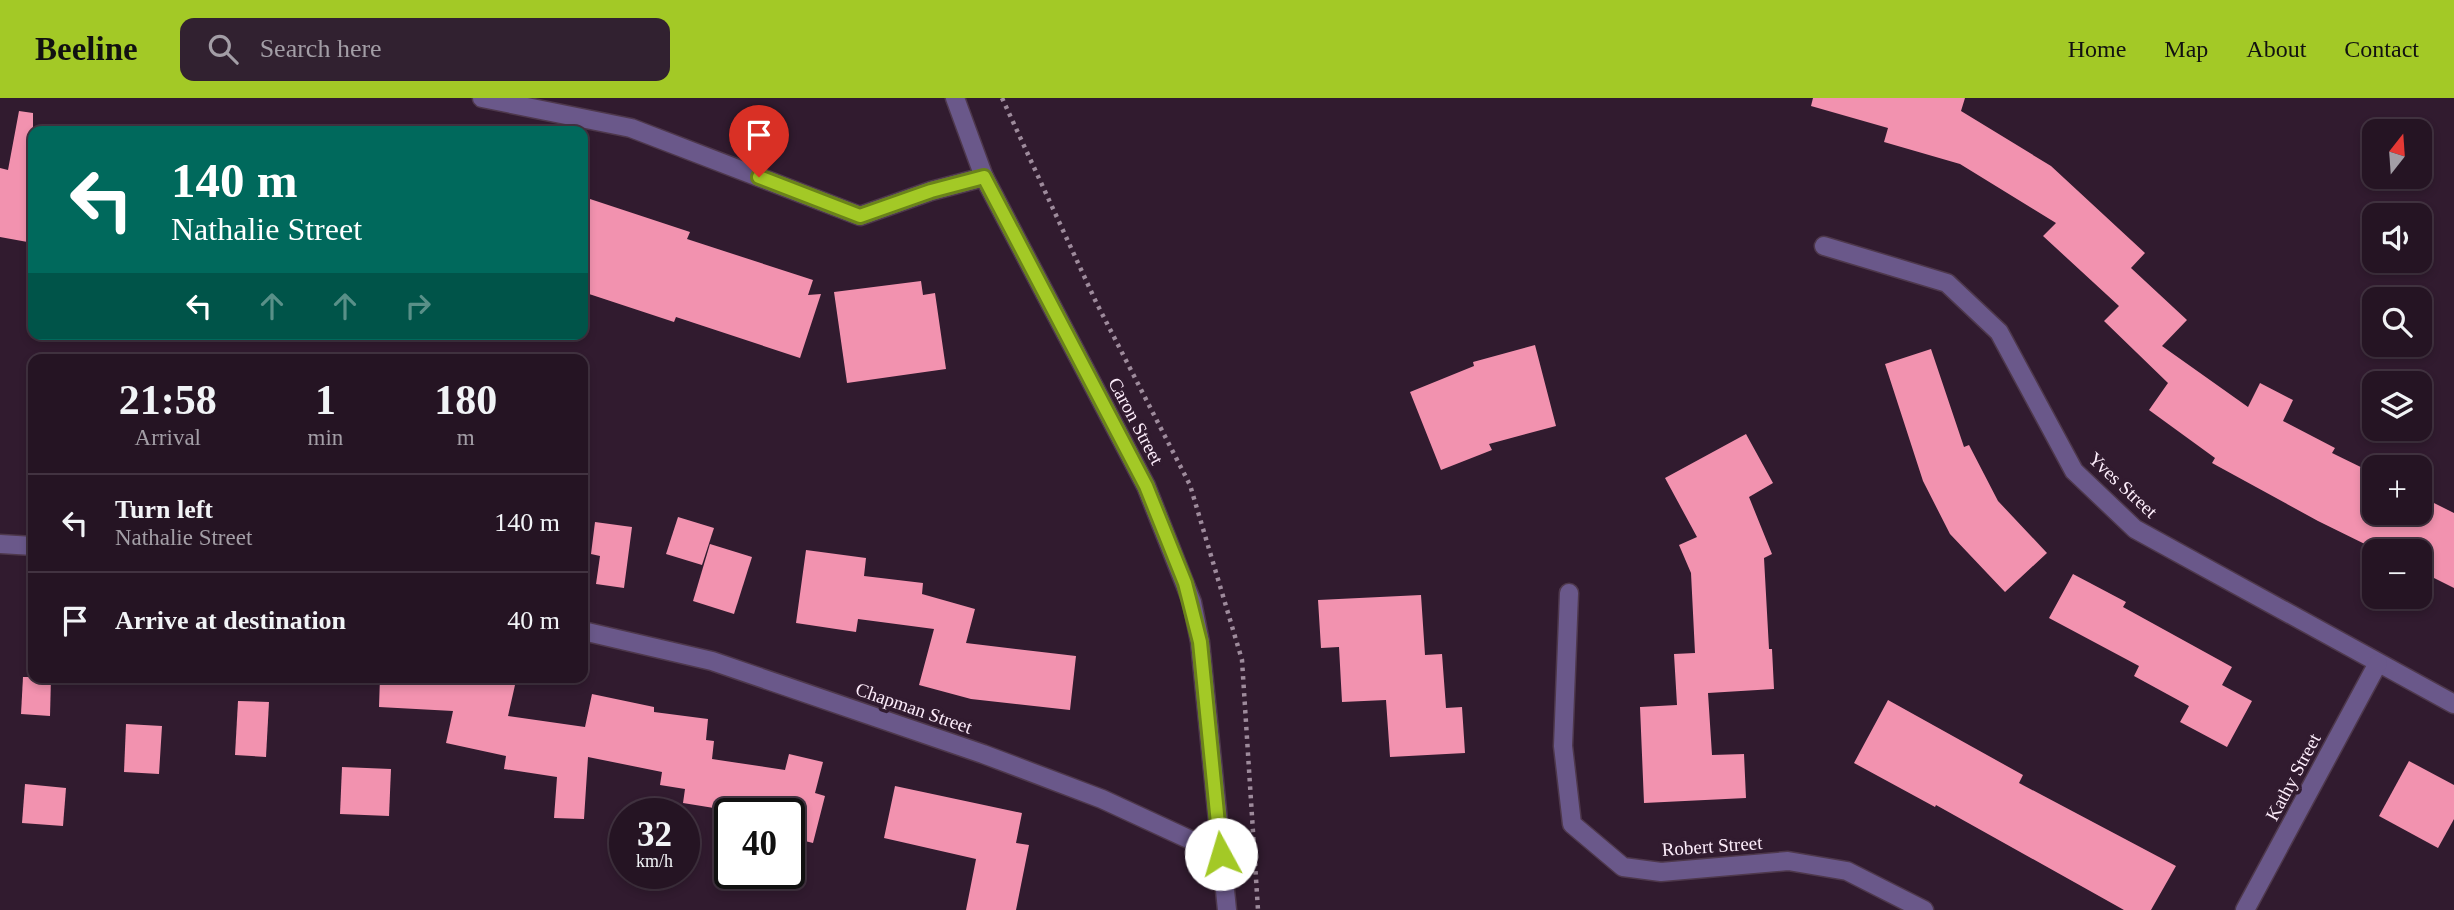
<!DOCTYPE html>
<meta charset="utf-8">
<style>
:root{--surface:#251423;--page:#312130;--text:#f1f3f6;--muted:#a39ea6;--line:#423341;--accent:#a3c926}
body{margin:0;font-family:"Times New Roman",serif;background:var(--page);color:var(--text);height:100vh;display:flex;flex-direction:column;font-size:26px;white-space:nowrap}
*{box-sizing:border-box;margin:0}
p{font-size:23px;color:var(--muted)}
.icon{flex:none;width:38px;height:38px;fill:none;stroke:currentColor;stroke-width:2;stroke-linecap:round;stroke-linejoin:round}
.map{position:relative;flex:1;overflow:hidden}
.details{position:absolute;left:28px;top:256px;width:560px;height:329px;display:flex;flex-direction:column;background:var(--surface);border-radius:14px;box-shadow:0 4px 10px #0003,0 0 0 2px var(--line)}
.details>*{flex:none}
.guide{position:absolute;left:28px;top:28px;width:560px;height:214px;border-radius:14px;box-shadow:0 4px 10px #0003,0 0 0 2px var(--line);background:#00695c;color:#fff;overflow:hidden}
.needle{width:46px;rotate:17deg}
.fabs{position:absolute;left:2362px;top:21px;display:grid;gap:14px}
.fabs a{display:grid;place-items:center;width:70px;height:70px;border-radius:14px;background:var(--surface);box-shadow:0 4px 10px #0003,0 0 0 2px var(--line);font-size:35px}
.speed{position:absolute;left:609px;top:700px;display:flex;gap:14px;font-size:35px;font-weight:700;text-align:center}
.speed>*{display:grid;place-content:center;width:91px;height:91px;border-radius:50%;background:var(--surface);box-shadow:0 4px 10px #0003,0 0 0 2px var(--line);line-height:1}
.speed small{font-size:18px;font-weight:400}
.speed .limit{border:4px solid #111;border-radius:10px;background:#fff;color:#111}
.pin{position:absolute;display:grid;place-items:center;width:60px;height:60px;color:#fff;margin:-72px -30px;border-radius:50% 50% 50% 0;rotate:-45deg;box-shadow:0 0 7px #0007}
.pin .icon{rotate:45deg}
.me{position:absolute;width:77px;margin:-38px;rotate:354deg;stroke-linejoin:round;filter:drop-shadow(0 0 5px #0008)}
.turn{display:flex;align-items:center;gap:24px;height:147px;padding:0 28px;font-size:32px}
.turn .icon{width:91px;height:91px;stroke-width:2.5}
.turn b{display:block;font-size:49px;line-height:60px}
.lanes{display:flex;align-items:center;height:66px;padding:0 28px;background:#0003;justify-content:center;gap:35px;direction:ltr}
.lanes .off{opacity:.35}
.eta{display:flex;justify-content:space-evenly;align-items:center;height:119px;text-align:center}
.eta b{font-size:42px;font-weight:600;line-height:49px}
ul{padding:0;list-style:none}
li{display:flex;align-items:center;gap:21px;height:98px;padding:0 28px;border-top:2px solid var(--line)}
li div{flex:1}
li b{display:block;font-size:26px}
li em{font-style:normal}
header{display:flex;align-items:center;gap:42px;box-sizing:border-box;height:98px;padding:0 35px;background:var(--accent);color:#111}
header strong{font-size:33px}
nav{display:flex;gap:38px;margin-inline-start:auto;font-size:24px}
.search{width:490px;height:63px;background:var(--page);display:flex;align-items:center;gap:18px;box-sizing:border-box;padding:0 24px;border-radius:14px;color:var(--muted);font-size:26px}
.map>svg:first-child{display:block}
</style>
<header>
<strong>Beeline</strong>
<div class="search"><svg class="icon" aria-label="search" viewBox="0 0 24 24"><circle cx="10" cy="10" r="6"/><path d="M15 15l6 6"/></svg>Search here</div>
<nav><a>Home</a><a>Map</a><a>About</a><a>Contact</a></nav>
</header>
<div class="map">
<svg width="2454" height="812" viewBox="0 0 2454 812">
<rect width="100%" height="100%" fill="#311b2f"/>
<g fill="#f292af">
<polygon points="1813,0 1965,0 1961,13 2051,68 2145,155 2131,170 2187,222 2162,248 2248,309 2260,285 2293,302 2283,323 2335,350 2332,355 2375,376 2375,415 2420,415 2420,398 2454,415 2454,490 2420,473 2420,453 2379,453 2318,423 2212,365 2215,360 2149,312 2168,285 2104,223 2119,208 2043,138 2056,125 1960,66 1884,44 1888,30 1811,8"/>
<polygon points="19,13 33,15 33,145 0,139 0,70 8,72"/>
<polygon points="590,101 690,134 687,141 813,182 808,197 821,196 800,260 676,219 674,224 583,194 583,123"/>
<polygon points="921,183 923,197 935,195 946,271 847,285 834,194"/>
<polygon points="1535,247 1556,328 1489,346 1492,352 1441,372 1410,294 1474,268 1473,264"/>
<polygon points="1931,251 1964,349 1969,347 1998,403 2047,455 2005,494 1950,436 1923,383 1885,266"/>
<polygon points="1746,336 1773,385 1749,399 1772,456 1764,460 1769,551 1772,551 1774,591 1708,595 1712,657 1744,656 1746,700 1644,705 1640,609 1677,607 1674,556 1695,555 1691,475 1679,447 1697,439 1665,380"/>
<polygon points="678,419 714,430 702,467 666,456"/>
<polygon points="595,424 632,429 624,490 596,486 600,458 591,456"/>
<polygon points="710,446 752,459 734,516 693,503"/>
<polygon points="806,452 866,460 864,478 923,485 922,496 975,511 966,545 1076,558 1070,612 971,601 919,587 934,531 858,521 856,534 796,525"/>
<polygon points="2073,476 2126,504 2123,509 2232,569 2222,587 2252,603 2227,649 2180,624 2189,608 2134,578 2139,568 2049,520"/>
<polygon points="1421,497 1425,557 1442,556 1446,610 1462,609 1465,655 1390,659 1386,602 1342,604 1339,549 1321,550 1318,502"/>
<polygon points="23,579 51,579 50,618 21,616"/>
<polygon points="380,579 480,579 515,587 508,618 585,629 592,596 654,609 654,614 708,621 706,642 714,643 712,661 785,672 789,656 823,664 815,695 825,698 813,745 789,739 789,716 751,716 683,705 685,691 660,687 662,674 588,659 584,721 554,720 557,679 504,671 506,658 446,645 453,613 379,609"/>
<polygon points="1888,602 2023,677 2019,685 2176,768 2151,812 2124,812 1936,707 1935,709 1854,665"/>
<polygon points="238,603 269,604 266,659 235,657"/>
<polygon points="126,626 162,628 159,676 124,674"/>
<polygon points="2409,663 2454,687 2454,721 2438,750 2379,718"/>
<polygon points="342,669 391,671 389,718 340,716"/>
<polygon points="25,686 66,690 63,728 22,725"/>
<polygon points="895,688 1022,715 1016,745 1029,747 1016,812 966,812 976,761 884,740"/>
</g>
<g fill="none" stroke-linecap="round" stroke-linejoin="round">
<g stroke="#4e384c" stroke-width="21">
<g id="minor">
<polyline points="482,0 631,30 860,118 931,93 984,79"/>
<polyline points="955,0 984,79 1146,388 1192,504 1200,544 1227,812"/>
<polyline points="1824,148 1947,185 1999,234 2074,373 2135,431 2454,606"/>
<polyline points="0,446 33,448"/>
<polyline points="1569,495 1563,648 1572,726 1623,769 1661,774 1788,763 1847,773 1924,812"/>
<polyline points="583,533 712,563 983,656 1102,701 1221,756"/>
<polyline points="2245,812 2378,565"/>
</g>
</g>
<polyline stroke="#9e8b9c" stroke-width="4.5" stroke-dasharray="3.5 5" stroke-linecap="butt" points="1002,0 1096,204 1190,387 1242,562 1258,812"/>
<use href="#minor" stroke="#6a588a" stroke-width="18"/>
</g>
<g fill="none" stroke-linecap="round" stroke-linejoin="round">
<g stroke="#6a8319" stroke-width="18">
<polyline id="route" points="759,79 860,118 931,93 984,79 1146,388 1185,485 1200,544 1221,756"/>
</g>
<use href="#route" stroke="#a3c926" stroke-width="12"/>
</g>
<g text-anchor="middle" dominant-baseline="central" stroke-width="7" stroke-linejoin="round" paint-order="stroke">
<g font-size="19" fill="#fdedfb" stroke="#311b2f">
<text transform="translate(1136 323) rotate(62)">Caron Street</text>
<text transform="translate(2123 387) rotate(43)">Yves Street</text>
<text transform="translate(914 610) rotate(19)">Chapman Street</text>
<text transform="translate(2293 679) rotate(-62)">Kathy Street</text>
<text transform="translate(1712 748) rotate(-4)">Robert Street</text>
</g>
</g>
</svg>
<div class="fabs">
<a><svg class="needle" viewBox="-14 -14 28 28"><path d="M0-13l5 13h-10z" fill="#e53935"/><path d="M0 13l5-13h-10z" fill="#a39ea6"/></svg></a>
<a><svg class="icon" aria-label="sound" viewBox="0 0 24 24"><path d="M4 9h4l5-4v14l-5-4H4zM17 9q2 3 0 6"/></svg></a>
<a><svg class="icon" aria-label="search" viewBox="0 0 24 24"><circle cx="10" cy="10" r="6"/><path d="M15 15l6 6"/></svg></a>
<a><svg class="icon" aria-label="layers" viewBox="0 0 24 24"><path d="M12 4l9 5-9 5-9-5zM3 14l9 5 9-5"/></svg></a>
<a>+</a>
<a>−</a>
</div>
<div class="speed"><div>32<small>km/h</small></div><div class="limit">40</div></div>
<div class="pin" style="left:759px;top:79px;background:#d93025"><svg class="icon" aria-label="arrive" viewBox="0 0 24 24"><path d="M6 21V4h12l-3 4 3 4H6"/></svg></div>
<svg class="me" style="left:1221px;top:756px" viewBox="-20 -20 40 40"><circle r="19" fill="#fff"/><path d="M0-13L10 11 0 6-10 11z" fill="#a3c926"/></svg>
<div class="guide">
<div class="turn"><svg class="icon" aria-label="left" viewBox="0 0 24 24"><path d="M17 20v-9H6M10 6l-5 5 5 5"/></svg><div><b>140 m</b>Nathalie Street</div></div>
<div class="lanes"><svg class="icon" aria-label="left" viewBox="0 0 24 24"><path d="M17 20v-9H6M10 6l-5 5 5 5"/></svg><svg class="icon off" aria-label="ahead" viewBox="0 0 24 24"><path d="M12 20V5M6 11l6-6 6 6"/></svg><svg class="icon off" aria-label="ahead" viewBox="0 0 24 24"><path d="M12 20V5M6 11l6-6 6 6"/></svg><svg class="icon off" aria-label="right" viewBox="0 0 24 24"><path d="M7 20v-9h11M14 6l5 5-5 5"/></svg></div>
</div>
<section class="details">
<div class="eta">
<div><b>21:58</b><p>Arrival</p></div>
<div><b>1</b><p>min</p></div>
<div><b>180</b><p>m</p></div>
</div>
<ul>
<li><svg class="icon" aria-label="left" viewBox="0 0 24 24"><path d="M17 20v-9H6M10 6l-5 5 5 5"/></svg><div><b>Turn left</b><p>Nathalie Street</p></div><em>140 m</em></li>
<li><svg class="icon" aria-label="arrive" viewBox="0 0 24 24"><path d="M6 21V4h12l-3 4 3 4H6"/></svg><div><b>Arrive at destination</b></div><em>40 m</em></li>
</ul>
</section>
</div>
